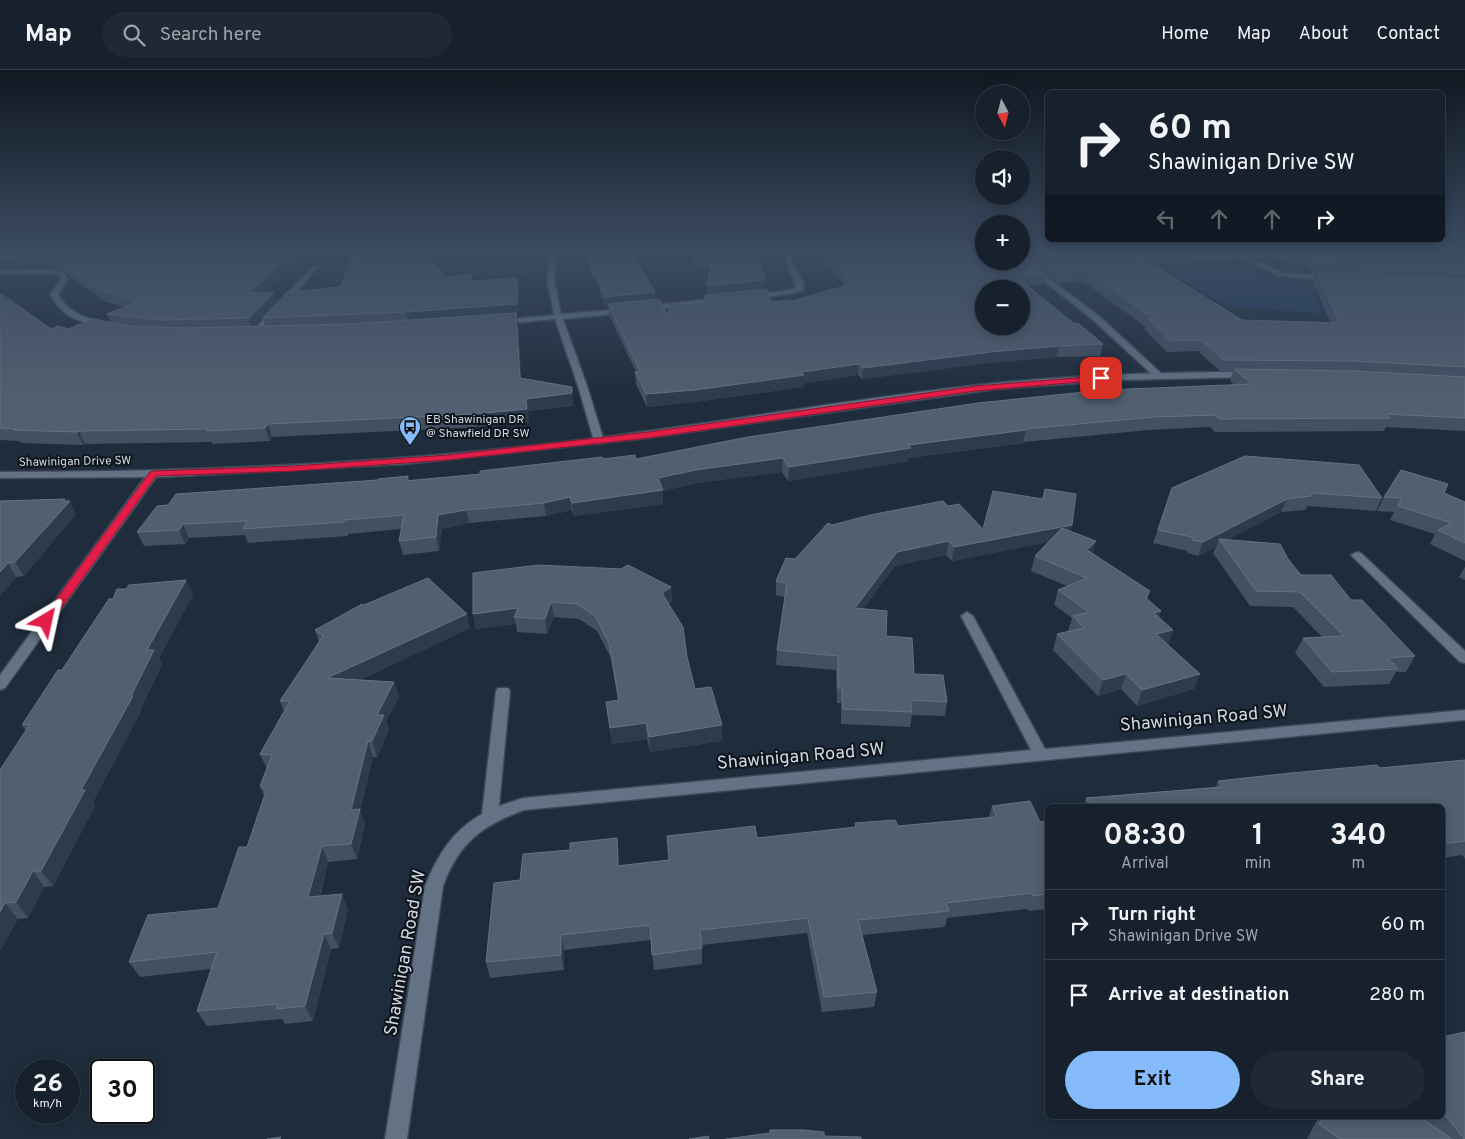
<!DOCTYPE html>
<meta charset="utf-8">
<style>
:root{--surface:#16212d;--page:#1f2935;--text:#f1f3f6;--muted:#9ea3aa;--line:#353e49;--accent:#85bbfb}
body{margin:0;font-family:Overpass,sans-serif;background:var(--page);color:var(--text);height:100vh;display:flex;flex-direction:column;font-size:19px;white-space:nowrap}
*{box-sizing:border-box;margin:0}
p{font-size:16px;color:var(--muted)}
.icon{flex:none;width:28px;height:28px;fill:none;stroke:currentColor;stroke-width:2;stroke-linecap:round;stroke-linejoin:round}
.map{position:relative;flex:1;overflow:hidden}
.drawer{position:absolute;left:1045px;top:734px;width:400px;height:315px;display:flex;flex-direction:column;background:var(--surface);border-radius:8px;box-shadow:0 2px 12px #0003,0 0 0 1px var(--line)}
.drawer>*{flex:none}
.banner{position:absolute;left:1045px;top:20px;width:400px;height:152px;border-radius:8px;box-shadow:0 2px 12px #0003,0 0 0 1px var(--line);background:#16212d;color:var(--text);overflow:hidden}
.needle{width:32px;rotate:173deg}
.tools{position:absolute;left:975px;top:15px;display:grid;gap:10px}
.tools a{display:grid;place-items:center;width:55px;height:55px;border-radius:50%;background:var(--surface);box-shadow:0 2px 12px #0003,0 0 0 1px var(--line);font-size:25px}
.speed{position:absolute;left:15px;top:989px;display:flex;gap:10px;font-size:25px;font-weight:700;text-align:center}
.speed>*{display:grid;place-content:center;width:65px;height:65px;border-radius:50%;background:var(--surface);box-shadow:0 2px 12px #0003,0 0 0 1px var(--line);line-height:1}
.speed small{font-size:12px;font-weight:400}
.speed .limit{border:2px solid #111;border-radius:8px;background:#fff;color:#111}
.pin{position:absolute;display:grid;place-items:center;width:42px;height:42px;color:#fff;margin:-21px;border-radius:10px;box-shadow:0 2px 8px #0006}
.me{position:absolute;width:55px;margin:-28px;rotate:36deg;stroke-linejoin:round;filter:drop-shadow(0 0 4px #0008)}
.turn{display:flex;align-items:center;gap:18px;height:105px;padding:0 20px;font-size:22px}
.turn .icon{width:65px;height:65px;stroke-width:2.5}
.turn b{display:block;font-size:35px;line-height:42px}
.lanes{display:flex;align-items:center;height:48px;padding:0 20px;background:#0003;justify-content:center;gap:25px;direction:ltr}
.lanes .off{opacity:.35}
.eta{display:flex;justify-content:space-evenly;align-items:center;height:85px;text-align:center}
.eta b{font-size:30px;font-weight:700;line-height:35px}
.button{display:flex;gap:10px;margin-top:auto;padding:10px 20px}
.button a{flex:1;height:58px;border-radius:30px;background:var(--accent);color:#111;font-size:20px;font-weight:700;line-height:58px;text-align:center}
.button a+a{background:var(--page);color:var(--text)}
ul{padding:0;list-style:none}
li{display:flex;align-items:center;gap:15px;height:70px;padding:0 20px;border-top:1px solid var(--line)}
li div{flex:1}
li b{display:block;font-size:19px}
li em{font-style:normal}
header{display:flex;align-items:center;gap:30px;box-sizing:border-box;height:70px;padding:0 25px;background:var(--surface);border-bottom:1px solid var(--line)}
header strong{font-size:24px}
nav{display:flex;gap:28px;margin-inline-start:auto;font-size:18px}
.search{width:350px;height:45px;background:var(--page);display:flex;align-items:center;gap:12px;box-sizing:border-box;padding:0 18px;border-radius:28px;color:var(--muted);font-size:19px}
.map>svg:first-child{display:block}
</style>
<header>
<strong>Map</strong>
<div class="search"><svg class="icon" aria-label="search" viewBox="0 0 24 24"><circle cx="10" cy="10" r="6"/><path d="M15 15l6 6"/></svg>Search here</div>
<nav><a>Home</a><a>Map</a><a>About</a><a>Contact</a></nav>
</header>
<div class="map">
<svg width="1465" height="1069" viewBox="0 0 1465 1069">
<rect width="100%" height="100%" fill="#1e2c3c"/>
<g fill="#203a58">
<polygon points="457,179 534,179 529,202 525,204 447,208"/>
<polygon points="1237,193 1267,208 1315,214 1321,243 1229,237 1161,198"/>
</g>
<g fill="none" stroke-linecap="round" stroke-linejoin="round">
<g stroke="#3c4755" stroke-width="3">
<g id="street">
<polygon points="551,179 557,179 554,209 561,244 624,239 628,241 624,243 563,249 587,316 604,371 602,373 599,374 594,371 578,316 555,249 502,254 498,252 502,250 554,245 547,209"/>
<polygon points="1225,179 1232,179 1283,203 1330,206 1333,208 1330,210 1279,206"/>
<polygon points="788,186 791,188 804,214 803,220 791,224 750,229 750,225 789,220 796,217 785,188"/>
<polygon points="1021,188 1099,246 1162,304 1162,308 1156,308 1093,250 1019,191 1021,191"/>
<polygon points="313,196 318,197 258,266 252,266 252,262"/>
<path d="M40 199 63 202 68 209 58 224C70 245 85 246 106 254V258H100C75 248 64 249 50 224L61 209 59 205 40 203 0 204V200Z"/>
<polygon points="721,228 724,228 724,232 646,240 642,238 646,236"/>
<polygon points="153,401 158,404 157,406 5,618 0,620 0,605 149,402"/>
<polygon points="1357,482 1361,483 1465,581 1465,593 1460,592 1353,487 1351,485"/>
<path d="M967 542 973 546 1045 679 1465 640V650L524 740C481 756 459 773 443 816L407 1069H385L425 816C438 785 452 761 482 744L496 621 498 618H508L510 621 499 736 523 728 1031 680 961 546Z"/>
</g>
</g>
<g stroke="#3c4755" stroke-width="3">
<path id="secondary" d="M1247 302 1251 305 1250 307 1121 310 996 319 647 368 405 394 162 407 0 408V402C191 402 382 394 572 371 713 354 854 328 996 313 1079 305 1163 302 1247 302Z"/>
</g>
<use href="#street" fill="#637285" fill-rule="evenodd"/>
<use href="#secondary" fill="#637285" fill-rule="evenodd"/>
</g>
<g fill="#425062" fill-rule="evenodd">
<path d="M0 179H329L304 181 263 223 277 232 340 217 445 207 471 205 472 211 519 218 518 245H517L518 254 521 308 573 330V336L528 341 529 352 477 357 272 367 270 371 212 374V372L85 374 83 375 21 373 20 371 0 370V223L51 259H68L111 252 107 244 124 237 104 231 46 189 39 197ZM273 237 263 248 265 256H255Z"/>
<path d="M585 179H631L634 184V188L655 222V230L667 244 704 232 707 225V216L710 197 694 196V187L696 183 660 179H756L765 210V219L771 232 792 231 845 216 817 179H1465V361L1386 357 1384 361 1215 362 1210 357 1149 360 1024 372 1023 373 909 388V391L788 411 782 402 697 413 663 421V434L574 446 572 440 546 446 469 453 442 459 439 481 403 485 399 471 401 459 348 464V466L248 473 245 465 189 468 185 474 144 476 137 462 168 435 408 406 409 410 480 404 603 389H636L1235 315 1230 311 1233 302 1220 301 1198 281 1167 282 1145 260 1146 257 1083 211 1058 213 1047 205 1045 214 1027 216 1073 253 1103 274 1100 286 1056 287 989 293 862 309 858 305 804 313 803 317 695 332 647 337 636 314 635 302H636L609 245V237H606L595 208H593L586 183ZM1242 182 1253 188 1271 187 1307 196 1310 203 1316 204 1313 211 1330 253 1242 250 1153 195 1239 189Z"/>
<polygon points="1245,386 1382,428 1376,441 1308,436 1305,440 1281,442 1229,469 1288,489 1301,505 1351,530 1415,586 1406,602 1396,602 1389,614 1324,617 1295,583 1303,568 1322,567 1293,537 1250,536 1213,483 1216,477 1198,486 1188,483 1187,481 1153,473 1172,418"/>
<polygon points="1045,419 1071,461 1092,483 1150,521 1147,529 1159,547 1173,560 1168,575 1200,604 1194,619 1137,636 1121,619 1098,626 1053,580 1057,564 1068,561 1072,548 1054,535 1058,520 1067,516 1031,501 1035,486 1048,472 952,491 946,485 895,496 863,539 886,566 914,604 947,632 945,646 912,645 910,657 841,654 841,633 837,633 836,600 776,595 777,580 785,527 776,525 776,511 795,489 832,455 948,436 983,459 1042,429"/>
<polygon points="1444,423 1465,432 1465,491 1430,474 1435,464 1390,450 1394,442 1377,441 1384,427"/>
<polygon points="0,431 66,431 76,444 24,506 16,507 0,526"/>
<polygon points="1465,497 1465,510 1459,507"/>
<polygon points="473,503 671,517 672,532 669,534 687,587 695,619 722,655 722,671 650,682 647,669 612,674 606,632 618,631 611,588 597,561 579,549 554,547 547,564 517,562 516,554 476,559 473,544"/>
<polygon points="186,510 193,525 159,588 162,595 140,640 141,641 93,732 95,736 53,816 44,817 28,848 18,849 0,881 0,700 26,661 22,655 113,529 126,519"/>
<polygon points="364,535 470,558 360,610 394,612 399,627 386,651 389,660 377,687 373,687 360,741 365,754 357,789 328,792 320,826 348,839 339,878 331,879 313,951 285,954 282,949 207,956 197,941 211,899 140,907 129,892 218,838 247,777 264,726 260,716 267,699 260,684 284,641 280,631 319,572 315,560"/>
<polygon points="1465,690 1465,789 1462,785 1442,788 1442,736 1084,736 1086,728 1216,717 1218,711 1380,698"/>
<polygon points="992,736 1040,752 1048,751 1048,839 1028,841 1027,839 947,848 945,857 862,865 877,922 874,937 822,942 807,863 702,875 702,894 654,900 651,870 564,880 564,900 490,908 486,892 520,810 570,780 617,768 619,795 669,790 757,768 855,757 855,753 898,756 989,747"/>
<polygon points="1442,967 1465,1069 1307,1069 1319,1046 1418,1046 1422,1049 1420,1046 1442,1046"/>
</g>
<g fill="#2d3c4d">
<polygon points="294,179 329,179 304,181 252,233 249,223"/>
<polygon points="42,180 46,189 39,197 0,200 0,190"/>
<polygon points="517,208 519,218 518,245 517,245 518,254 521,320 408,253 406,242"/>
<polygon points="765,210 765,221 707,227 707,216"/>
<polygon points="274,222 277,232 252,259 249,248"/>
<polygon points="655,222 655,232 608,234 609,237 606,237 605,227"/>
<polygon points="1059,276 1056,287 989,293 862,309 863,298 991,282"/>
<polygon points="859,294 858,305 804,313 803,317 695,332 647,337 646,324"/>
<polygon points="572,317 573,336 528,341 529,352 477,357 475,344 526,329"/>
<polygon points="268,354 272,367 270,371 265,358"/>
<polygon points="1026,360 1023,373 909,388 909,391 788,411 789,397 908,375"/>
<polygon points="79,361 85,374 83,375 77,362"/>
<polygon points="783,388 782,402 697,413 663,421 663,434 574,446 572,433 658,408 696,400"/>
<polygon points="570,427 572,440 546,446 544,433"/>
<polygon points="65,429 67,434 70,431 76,444 24,506 15,492"/>
<polygon points="1287,429 1281,442 1222,473 1219,469 1216,477 1198,486 1203,472"/>
<polygon points="466,440 469,453 442,459 439,481 436,467 438,445"/>
<polygon points="183,454 189,468 185,474 179,460"/>
<polygon points="1072,455 1069,468 952,491 954,477"/>
<polygon points="949,471 946,485 895,496 853,553 855,538 897,482"/>
<polygon points="1096,471 1092,485 1087,480"/>
<polygon points="8,493 16,507 0,526 0,502"/>
<polygon points="186,510 193,525 159,588 162,595 140,640 141,641 93,732 95,736 53,816 41,801 81,720 131,626 147,580"/>
<polygon points="671,517 672,532 663,538 662,523"/>
<polygon points="551,532 554,547 547,564 545,549"/>
<polygon points="518,538 514,547 516,554 476,559 473,544"/>
<polygon points="1161,541 1156,556 1154,543"/>
<polygon points="467,544 470,558 332,623 327,608"/>
<polygon points="1173,560 1168,575 1156,564"/>
<polygon points="1126,604 1121,619 1098,626 1103,610"/>
<polygon points="1200,604 1194,619 1137,636 1142,620"/>
<polygon points="394,612 399,627 386,651 389,660 377,687 372,671 377,645"/>
<polygon points="646,653 647,669 612,674 610,658"/>
<polygon points="722,655 722,671 650,682 649,667"/>
<polygon points="368,671 373,687 360,741 365,754 357,789 351,774 351,740"/>
<polygon points="617,768 619,784 619,811 618,796"/>
<polygon points="322,776 328,792 315,842 308,827"/>
<polygon points="33,801 44,817 28,848 16,832"/>
<polygon points="342,824 348,839 339,878 332,863"/>
<polygon points="5,833 18,849 0,881 0,842"/>
<polygon points="324,864 331,879 313,951 305,936"/>
<polygon points="561,865 564,880 564,900 561,885"/>
</g>
<g fill="#515f70" stroke="#657282" fill-rule="evenodd">
<polygon points="0,179 294,179 249,223 274,222 249,248 160,250 107,244 138,232 99,220 42,180 35,187 0,190"/>
<polygon points="356,179 423,179 445,207 471,205 471,211 517,208 517,234 406,242 263,248 287,222 340,217"/>
<polygon points="586,179 631,179 634,184 632,184 655,222 605,227 594,198 592,198"/>
<polygon points="698,179 756,179 765,210 707,216 712,187 694,187"/>
<path d="M825 179H984V191H1021V184L1047 204 1016 206 1073 253H1078L1103 274 1059 276 991 282 863 298 859 294 801 302 804 305 695 320 646 324 635 302 640 301 608 234 659 229 667 244 671 235 704 232 706 225 767 219 771 232 790 230 792 231 852 214ZM984 219H1021V256H984Z"/>
<polygon points="1026,179 1243,179 1139,186 1242,250 1339,253 1317,201 1465,210 1465,297 1354,291 1224,290 1201,270 1171,271 1148,249 1154,249 1086,201 1060,203"/>
<polygon points="1280,179 1465,179 1465,203 1314,193 1311,186"/>
<polygon points="0,223 51,259 58,256 68,259 93,249 130,256 188,258 349,254 516,243 520,308 572,317 572,323 526,329 527,339 475,344 268,354 265,358 207,361 208,359 79,361 77,362 14,360 16,359 0,358"/>
<polygon points="1234,299 1354,301 1465,307 1465,348 1386,344 1390,348 1220,349 1215,345 1153,347 1025,359 1026,360 908,375 911,378 789,397 783,388 696,400 658,408 663,420 572,433 570,427 544,433 466,440 438,445 436,467 399,471 404,445 344,450 344,452 243,459 247,451 183,454 179,460 137,462 157,436 168,435 176,424 378,410 378,409 408,406 407,411 480,404 480,401 602,387 603,389 635,385 636,389 748,367 978,333 1104,320 1252,314"/>
<polygon points="1245,386 1359,395 1382,428 1313,423 1311,426 1287,429 1203,472 1192,470 1192,467 1158,460 1172,418"/>
<polygon points="1401,400 1448,414 1444,423 1465,432 1465,473 1438,460 1452,453 1398,436 1402,428 1384,427"/>
<polygon points="1045,419 1076,424 1072,455 954,477 949,471 897,482 855,538 887,541 886,566 912,568 914,604 943,605 947,632 910,630 912,642 843,639 842,618 838,618 838,586 777,580 787,513 776,511 786,488 795,489 828,453 832,455 870,445 943,431 948,436 959,434 983,459 993,421 1043,429"/>
<polygon points="65,429 63,431 70,431 15,492 8,493 0,502 0,431"/>
<polygon points="1062,458 1096,471 1087,480 1150,521 1146,528 1161,541 1154,543 1173,560 1156,564 1200,604 1142,620 1126,604 1103,610 1057,564 1084,558 1073,546 1089,542 1058,520 1087,508 1035,486"/>
<polygon points="1219,469 1280,474 1288,489 1301,505 1331,505 1351,530 1362,530 1415,586 1388,588 1398,599 1332,602 1303,568 1344,566 1300,522 1256,521"/>
<polygon points="539,495 621,499 628,495 671,517 662,523 683,557 687,587 695,619 711,617 722,655 649,667 646,653 610,658 606,632 619,630 609,573 595,546 577,534 551,532 545,549 514,547 518,538 473,544 473,503"/>
<polygon points="428,508 467,544 327,608 394,612 377,645 384,645 372,671 368,671 351,740 360,739 351,774 322,776 308,827 342,824 332,863 324,864 305,936 276,939 278,934 197,941 217,882 129,892 148,845 218,838 239,777 247,777 266,721 260,716 272,685 260,684 290,631 280,631 323,566 315,560 362,534 364,535"/>
<polygon points="186,510 147,580 154,580 131,626 133,626 81,720 85,720 41,801 33,801 16,832 5,833 0,842 0,700 30,654 22,655 58,600 62,600 109,529 113,529 117,519 126,519 129,515"/>
<polygon points="1465,690 1465,771 1442,774 1442,736 1091,736 1086,728 1222,717 1218,711 1291,703 1377,695 1380,698"/>
<polygon points="1030,731 1040,752 1048,751 1048,824 1033,826 1032,823 946,833 949,841 858,850 877,922 824,927 808,848 700,860 702,878 652,885 650,855 561,865 561,885 486,892 494,813 520,810 523,784 570,780 570,773 617,768 618,796 669,790 667,766 755,756 757,768 856,757 855,753 895,750 898,756 997,747 992,736"/>
<polygon points="1465,962 1465,1069 1464,1069 1442,1041 1442,967"/>
<polygon points="1324,1046 1418,1046 1452,1069 1340,1069 1319,1054"/>
<polygon points="770,1060 803,1060 824,1062 824,1066 861,1067 861,1069 726,1069 770,1063"/>
<polygon points="708,1066 709,1069 689,1069"/>
<polygon points="281,1067 280,1069 267,1069"/>
</g>
<linearGradient id="sky" x2="0" y2="1"><stop stop-color="#101821"/><stop offset="0.55" stop-color="#3b4b61"/><stop offset="1" stop-color="#3b4b61" stop-opacity="0"/></linearGradient>
<rect width="1465" height="328" fill="url(#sky)"/>
<polygon fill="#e11d48" stroke="#92132f" points="1101,306 1104,307 1104,310 976,321 649,368 448,390 294,401 156,406 50,554 46,555 40,551 150,402 153,401 294,396 448,385 649,362 976,316"/>
<defs>
<g id="bus-pin" transform="scale(1.125)"><path d="M0 17L-7.5 6A9.5 9.5 0 1 1 7.5 6Z" fill="#85bbfb" stroke="#0e141b"/><path d="M-5-6H5V4H4V6H2V4H-2V6H-4V4H-5ZM-3.5-4V0h7V-4ZM-3.5 1.2v1.5H-2V1.2ZM2 1.2v1.5H3.5V1.2Z" fill="#111"/></g>
</defs>
<g fill-rule="evenodd">
<use href="#bus-pin" x="410" y="357"/>
</g>
<g text-anchor="middle" dominant-baseline="central" stroke-width="4" stroke-linejoin="round" paint-order="stroke">
<g font-size="12" fill="#d0d9e3" stroke="#0e141b" text-anchor="start">
<text x="426" y="350">EB Shawinigan DR<tspan x="426" dy="14">@ Shawfield DR SW</tspan></text>
</g>
<g font-size="12" fill="#d0d9e3" stroke="#0e141b">
<text transform="translate(75 392) rotate(-1)">Shawinigan Drive SW</text>
</g>
<g font-size="18" fill="#d0d9e3" stroke="#0e141b">
<text transform="translate(1204 649) rotate(-5)">Shawinigan Road SW</text>
<text transform="translate(801 687) rotate(-5)">Shawinigan Road SW</text>
<text transform="translate(406 883) rotate(-80)">Shawinigan Road SW</text>
</g>
</g>
</svg>
<div class="tools">
<a><svg class="needle" viewBox="-14 -14 28 28"><path d="M0-13l5 13h-10z" fill="#e53935"/><path d="M0 13l5-13h-10z" fill="#9ea3aa"/></svg></a>
<a><svg class="icon" aria-label="sound" viewBox="0 0 24 24"><path d="M4 9h4l5-4v14l-5-4H4zM17 9q2 3 0 6"/></svg></a>
<a>+</a>
<a>−</a>
</div>
<div class="speed"><div>26<small>km/h</small></div><div class="limit">30</div></div>
<div class="pin" style="left:1101px;top:308px;background:#d93025"><svg class="icon" aria-label="arrive" viewBox="0 0 24 24"><path d="M6 21V4h12l-3 4 3 4H6"/></svg></div>
<svg class="me" style="left:46px;top:551px" viewBox="-20 -20 40 40"><path d="M0-17L14 15 0 8-14 15z" fill="#e11d48" stroke="#fff" stroke-width="4"/></svg>
<div class="banner">
<div class="turn"><svg class="icon" aria-label="right" viewBox="0 0 24 24"><path d="M7 20v-9h11M14 6l5 5-5 5"/></svg><div><b>60 m</b>Shawinigan Drive SW</div></div>
<div class="lanes"><svg class="icon off" aria-label="left" viewBox="0 0 24 24"><path d="M17 20v-9H6M10 6l-5 5 5 5"/></svg><svg class="icon off" aria-label="ahead" viewBox="0 0 24 24"><path d="M12 20V5M6 11l6-6 6 6"/></svg><svg class="icon off" aria-label="ahead" viewBox="0 0 24 24"><path d="M12 20V5M6 11l6-6 6 6"/></svg><svg class="icon" aria-label="right" viewBox="0 0 24 24"><path d="M7 20v-9h11M14 6l5 5-5 5"/></svg></div>
</div>
<section class="drawer">
<div class="eta">
<div><b>08:30</b><p>Arrival</p></div>
<div><b>1</b><p>min</p></div>
<div><b>340</b><p>m</p></div>
</div>
<ul>
<li><svg class="icon" aria-label="right" viewBox="0 0 24 24"><path d="M7 20v-9h11M14 6l5 5-5 5"/></svg><div><b>Turn right</b><p>Shawinigan Drive SW</p></div><em>60 m</em></li>
<li><svg class="icon" aria-label="arrive" viewBox="0 0 24 24"><path d="M6 21V4h12l-3 4 3 4H6"/></svg><div><b>Arrive at destination</b></div><em>280 m</em></li>
</ul>
<div class="button"><a>Exit</a><a>Share</a></div>
</section>
</div>
